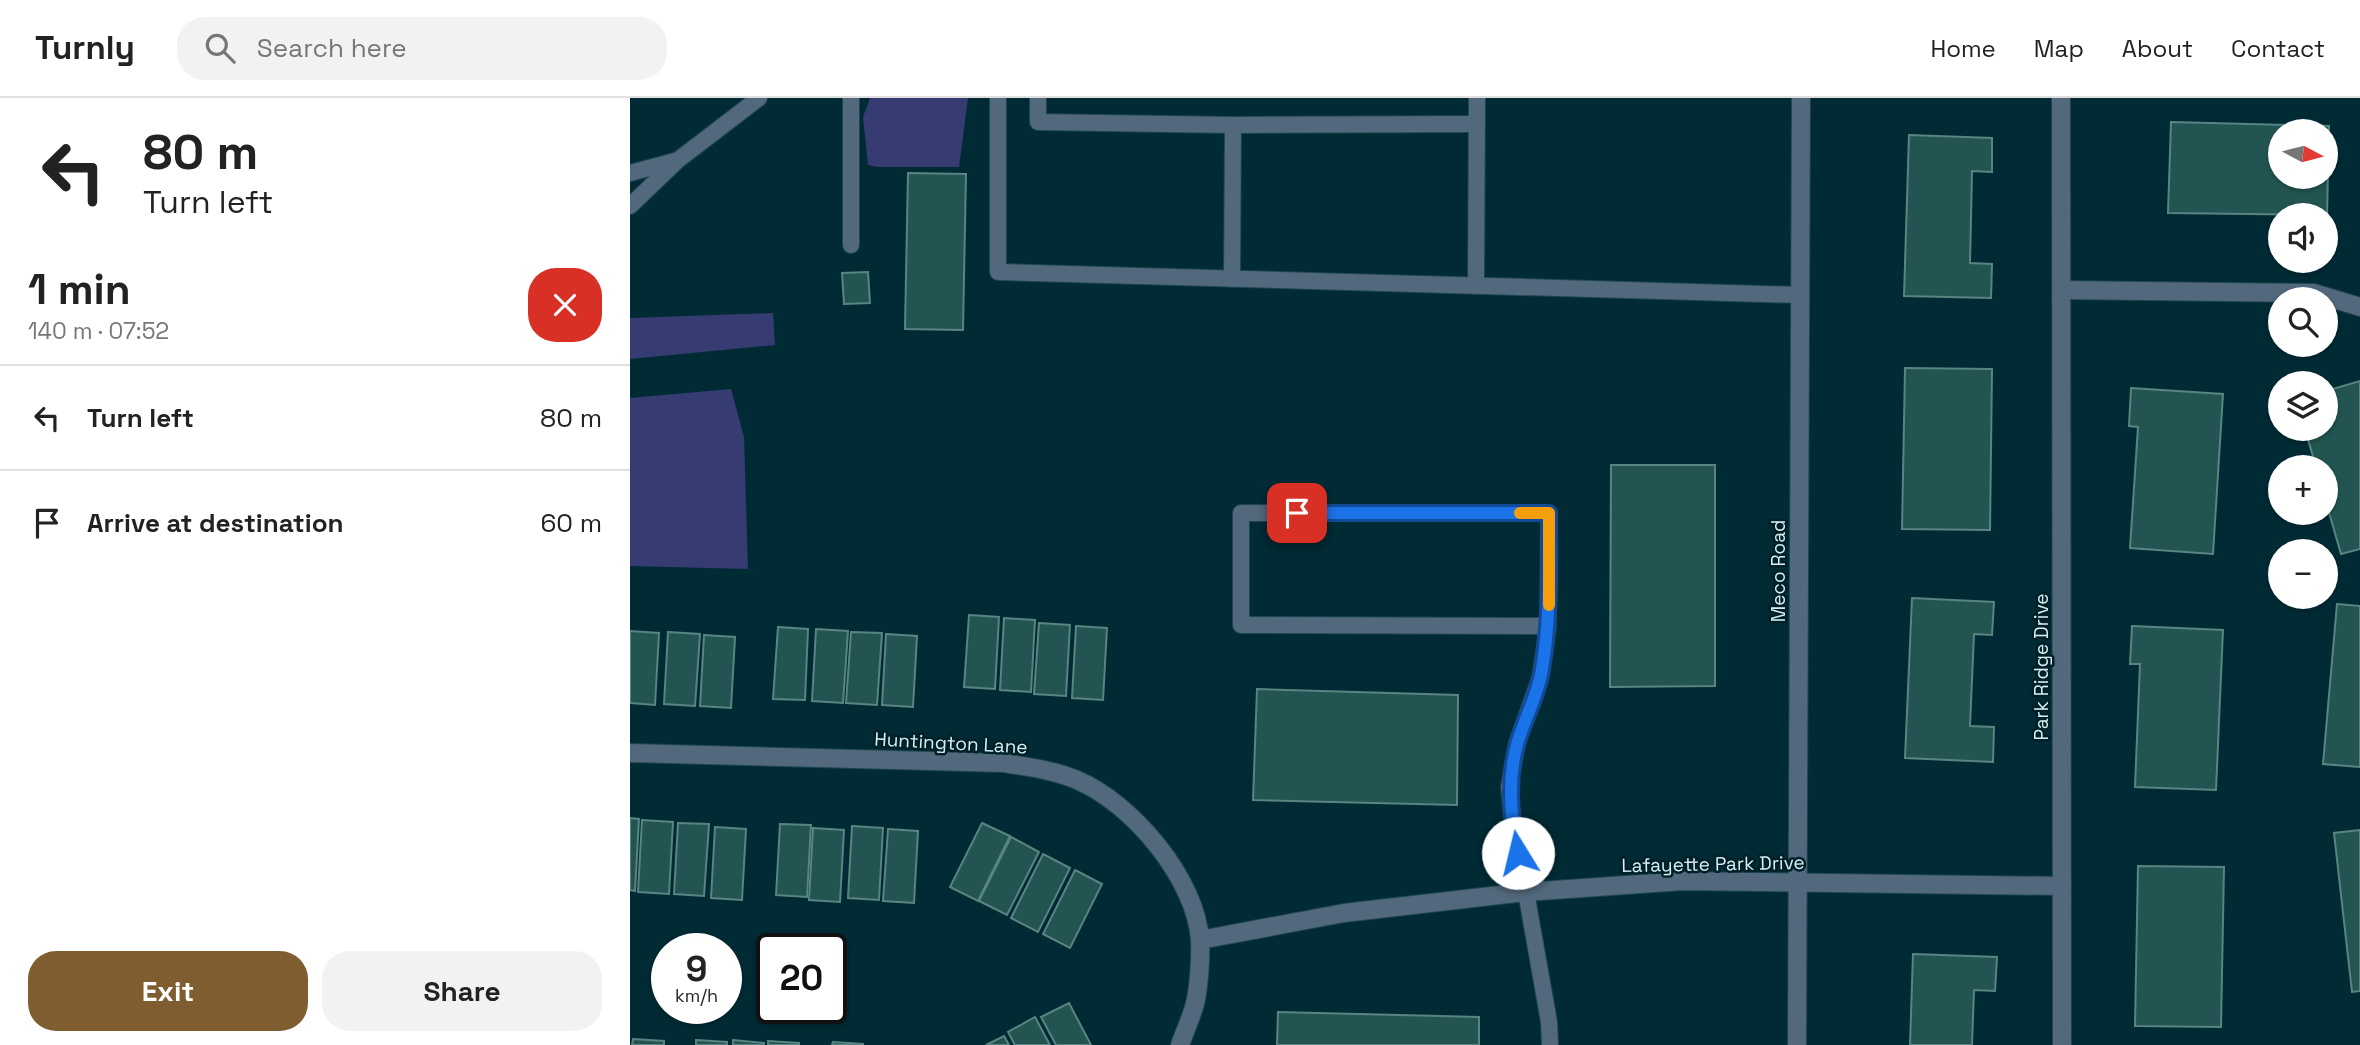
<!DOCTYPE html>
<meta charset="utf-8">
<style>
:root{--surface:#fff;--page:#f2f2f2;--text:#222;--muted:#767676;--line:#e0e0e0;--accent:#7f5d30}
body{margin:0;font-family:"Space Grotesk",sans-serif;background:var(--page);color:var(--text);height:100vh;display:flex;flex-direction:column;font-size:26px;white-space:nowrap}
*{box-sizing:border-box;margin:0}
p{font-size:23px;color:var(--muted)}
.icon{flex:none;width:38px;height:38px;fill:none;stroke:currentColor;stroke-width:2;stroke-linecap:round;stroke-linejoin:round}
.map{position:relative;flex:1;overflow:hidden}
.details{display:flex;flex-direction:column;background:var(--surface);width:630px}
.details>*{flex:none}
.banner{background:#fff;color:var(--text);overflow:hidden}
.needle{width:46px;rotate:97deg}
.controls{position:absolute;left:1638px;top:21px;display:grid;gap:14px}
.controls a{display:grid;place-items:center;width:70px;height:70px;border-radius:50%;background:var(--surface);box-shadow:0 2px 5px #0004;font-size:35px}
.speed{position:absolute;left:21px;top:835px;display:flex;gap:14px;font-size:35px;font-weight:700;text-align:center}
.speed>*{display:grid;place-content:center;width:91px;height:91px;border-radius:50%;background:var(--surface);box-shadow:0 2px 5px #0004;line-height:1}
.speed small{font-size:18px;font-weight:400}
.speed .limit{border:4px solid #111;border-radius:10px;background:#fff;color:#111}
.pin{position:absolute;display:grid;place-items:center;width:60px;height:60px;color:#fff;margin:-30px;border-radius:14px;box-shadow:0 4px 10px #0006}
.me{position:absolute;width:77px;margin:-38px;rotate:351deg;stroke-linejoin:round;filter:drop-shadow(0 0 5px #0008)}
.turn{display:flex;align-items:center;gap:24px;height:147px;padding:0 28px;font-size:32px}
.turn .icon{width:91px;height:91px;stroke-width:2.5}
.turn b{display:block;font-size:49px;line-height:60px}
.round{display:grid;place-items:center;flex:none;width:74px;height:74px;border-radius:28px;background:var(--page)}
.overview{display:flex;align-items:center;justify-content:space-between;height:119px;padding:0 28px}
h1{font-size:42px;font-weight:800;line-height:52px}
.cta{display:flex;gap:14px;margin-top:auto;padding:14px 28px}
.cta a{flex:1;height:80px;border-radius:28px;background:var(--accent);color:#fff;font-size:28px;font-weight:800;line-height:80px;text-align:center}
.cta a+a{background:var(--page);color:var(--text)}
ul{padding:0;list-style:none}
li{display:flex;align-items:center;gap:21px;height:105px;padding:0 28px;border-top:2px solid var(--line)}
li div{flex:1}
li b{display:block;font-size:26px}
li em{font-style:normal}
header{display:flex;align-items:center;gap:42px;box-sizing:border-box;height:98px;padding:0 35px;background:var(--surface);border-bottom:2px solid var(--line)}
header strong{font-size:33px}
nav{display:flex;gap:38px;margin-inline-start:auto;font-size:24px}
.search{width:490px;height:63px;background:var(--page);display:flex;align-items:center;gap:18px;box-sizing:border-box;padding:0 24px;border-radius:28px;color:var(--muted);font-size:26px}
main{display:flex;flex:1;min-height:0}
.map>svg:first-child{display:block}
</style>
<header>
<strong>Turnly</strong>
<div class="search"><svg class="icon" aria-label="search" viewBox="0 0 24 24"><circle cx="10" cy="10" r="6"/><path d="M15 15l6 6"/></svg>Search here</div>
<nav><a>Home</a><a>Map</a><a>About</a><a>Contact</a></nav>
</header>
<main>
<section class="details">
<div class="banner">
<div class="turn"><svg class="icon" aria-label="left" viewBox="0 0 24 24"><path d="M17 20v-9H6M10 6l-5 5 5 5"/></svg><div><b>80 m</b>Turn left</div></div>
</div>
<div class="overview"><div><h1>1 min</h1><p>140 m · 07:52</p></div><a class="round" style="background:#d93025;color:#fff"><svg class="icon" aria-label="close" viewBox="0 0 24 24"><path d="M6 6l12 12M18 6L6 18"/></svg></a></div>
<ul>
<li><svg class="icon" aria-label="left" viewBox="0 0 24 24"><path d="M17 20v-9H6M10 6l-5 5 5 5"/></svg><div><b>Turn left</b></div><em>80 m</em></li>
<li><svg class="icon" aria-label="arrive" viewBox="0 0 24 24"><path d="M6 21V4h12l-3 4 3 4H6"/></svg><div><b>Arrive at destination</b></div><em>60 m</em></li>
</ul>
<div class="cta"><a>Exit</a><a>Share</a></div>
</section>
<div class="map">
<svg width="1730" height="947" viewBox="0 0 1730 947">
<rect width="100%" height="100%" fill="#002b35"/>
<g fill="#363c72">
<polygon points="240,0 338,0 329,69 247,69 238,67 233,19"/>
<polygon points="143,215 145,247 0,261 0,220"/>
<polygon points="101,291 114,339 118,471 0,468 0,300"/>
</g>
<g fill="#225551" stroke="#588581" stroke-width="2" fill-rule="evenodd">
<path d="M1541 24 1699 28 1697 119 1696 117 1538 115ZM1650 33H1696V79H1650Z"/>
<polygon points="1279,37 1362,40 1362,74 1342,73 1340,165 1362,166 1361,200 1274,198"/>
<polygon points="278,75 336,76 333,232 275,231"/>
<polygon points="238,174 240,205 214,206 212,175"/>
<polygon points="1275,270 1362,271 1360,432 1272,431"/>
<polygon points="1730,283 1730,451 1711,456 1696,404 1696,369 1686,369 1675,331 1696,331 1696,293"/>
<polygon points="1501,290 1593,296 1583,456 1500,450 1508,329 1499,328"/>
<polygon points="981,367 1085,367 1085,588 980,589"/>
<polygon points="1282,500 1364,504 1362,537 1344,536 1340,628 1364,629 1363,664 1275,660"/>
<polygon points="1707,506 1730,508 1730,669 1693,666"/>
<polygon points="339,517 369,519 365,591 334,589"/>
<polygon points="374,520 405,522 401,594 370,592"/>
<polygon points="409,525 440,527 436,598 404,596"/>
<polygon points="446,528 477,530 473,602 442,600"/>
<polygon points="1502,528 1593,532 1586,692 1505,689 1510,566 1500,566"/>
<polygon points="148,529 178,531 175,602 143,601"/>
<polygon points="186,531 218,533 213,605 182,603"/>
<polygon points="0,533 29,535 25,607 0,605"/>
<polygon points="38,534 70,536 65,608 34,606"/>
<polygon points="221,534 252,535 247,607 216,605"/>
<polygon points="256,536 287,538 283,609 252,607"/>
<polygon points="74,537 105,539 101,610 70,608"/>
<polygon points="627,591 828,597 827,707 623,702"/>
<polygon points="0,720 9,721 5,793 0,792"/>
<polygon points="12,722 43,724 39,796 8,794"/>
<polygon points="48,725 79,726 74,798 44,796"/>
<polygon points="352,725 380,738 348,803 320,789"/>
<polygon points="150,726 181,727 177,799 146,797"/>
<polygon points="222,728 253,730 249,802 218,800"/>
<polygon points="85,729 116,731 112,802 81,800"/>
<polygon points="183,730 214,732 210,804 179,802"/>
<polygon points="258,731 288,733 284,805 253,803"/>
<polygon points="1730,732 1730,893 1722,894 1704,735"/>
<polygon points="381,739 409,754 377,817 349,803"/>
<polygon points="413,756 440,770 408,834 381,820"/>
<polygon points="1508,768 1594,769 1591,929 1505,928"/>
<polygon points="445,772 472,786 440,850 413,836"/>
<polygon points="1283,856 1367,859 1365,893 1344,892 1342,947 1280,947"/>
<polygon points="439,905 461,947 426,947 411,919"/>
<polygon points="648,914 849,919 849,947 647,947"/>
<polygon points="405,919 420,947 385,947 378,934"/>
<polygon points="374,938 379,947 356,947"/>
<polygon points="3,941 34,943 34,947 2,947"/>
<polygon points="66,942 97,944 97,947 66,947"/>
<polygon points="103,942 134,945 134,947 103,947"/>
<polygon points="138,943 169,945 169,947 138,947"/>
<polygon points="203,944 233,946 233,947 202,947"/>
</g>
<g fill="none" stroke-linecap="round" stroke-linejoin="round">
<g stroke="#1e4650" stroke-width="18">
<g id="service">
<polyline points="221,0 221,147"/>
<polyline points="368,0 368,174 1171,197"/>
<polyline points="408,0 408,24 603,27"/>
<polyline points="0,75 45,63"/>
<polyline points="0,108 48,62 129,0"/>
<polyline points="602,181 603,27 847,26"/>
<polyline points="846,188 847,0"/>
<polygon points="611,415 919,415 918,528 611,527"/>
<polyline points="918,528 910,580 887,645 879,689 884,736 896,794 919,924 920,947"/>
</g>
</g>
<g stroke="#1e4650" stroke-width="20">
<g id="minor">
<polyline points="1431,0 1432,947"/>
<polyline points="1432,192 1684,195 1730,209"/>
<path d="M0 655 374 665C398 669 424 672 447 682 502 705 566 781 570 842 571 858 569 885 566 901 563 917 555 932 550 947"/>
<polyline points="570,842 714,815 896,794 1053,783 1432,788"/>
<polyline points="1167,947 1171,0"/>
</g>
</g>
<use href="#service" stroke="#52687c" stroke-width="16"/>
<use href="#minor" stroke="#52687c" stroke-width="18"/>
</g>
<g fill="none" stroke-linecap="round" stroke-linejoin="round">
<g stroke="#114b97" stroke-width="18">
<path id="route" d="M667 415H919C919 470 921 523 911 577 906 600 895 621 888 643 877 680 880 718 888 755"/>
</g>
<use href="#route" stroke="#1a73e8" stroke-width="12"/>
<polyline stroke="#f59e0b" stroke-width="12" points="890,415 919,415 919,507"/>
</g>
<g text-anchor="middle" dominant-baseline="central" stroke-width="5" stroke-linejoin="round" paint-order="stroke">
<g font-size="19" fill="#d7edf3" stroke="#002028">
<text transform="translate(1148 473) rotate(-90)">Meco Road</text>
<text transform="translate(1411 569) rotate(-90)">Park Ridge Drive</text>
<text transform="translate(321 645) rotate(3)">Huntington Lane</text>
<text transform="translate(1083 766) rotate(-1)">Lafayette Park Drive</text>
</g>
</g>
</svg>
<div class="controls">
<a><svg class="needle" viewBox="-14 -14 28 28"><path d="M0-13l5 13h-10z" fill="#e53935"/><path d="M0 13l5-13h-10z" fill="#767676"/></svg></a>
<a><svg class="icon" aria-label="sound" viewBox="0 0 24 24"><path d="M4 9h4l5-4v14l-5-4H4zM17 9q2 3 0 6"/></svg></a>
<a><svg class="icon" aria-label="search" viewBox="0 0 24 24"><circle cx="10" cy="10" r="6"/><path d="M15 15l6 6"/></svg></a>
<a><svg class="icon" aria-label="layers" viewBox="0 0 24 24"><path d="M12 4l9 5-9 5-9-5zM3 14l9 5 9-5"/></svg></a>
<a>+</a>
<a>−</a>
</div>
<div class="speed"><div>9<small>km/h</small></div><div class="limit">20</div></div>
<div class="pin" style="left:667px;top:415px;background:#d93025"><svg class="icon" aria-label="arrive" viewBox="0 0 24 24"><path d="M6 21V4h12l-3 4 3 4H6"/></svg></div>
<svg class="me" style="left:888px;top:755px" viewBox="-20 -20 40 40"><circle r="19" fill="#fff"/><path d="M0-13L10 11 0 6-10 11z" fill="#1a73e8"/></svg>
</div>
</main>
